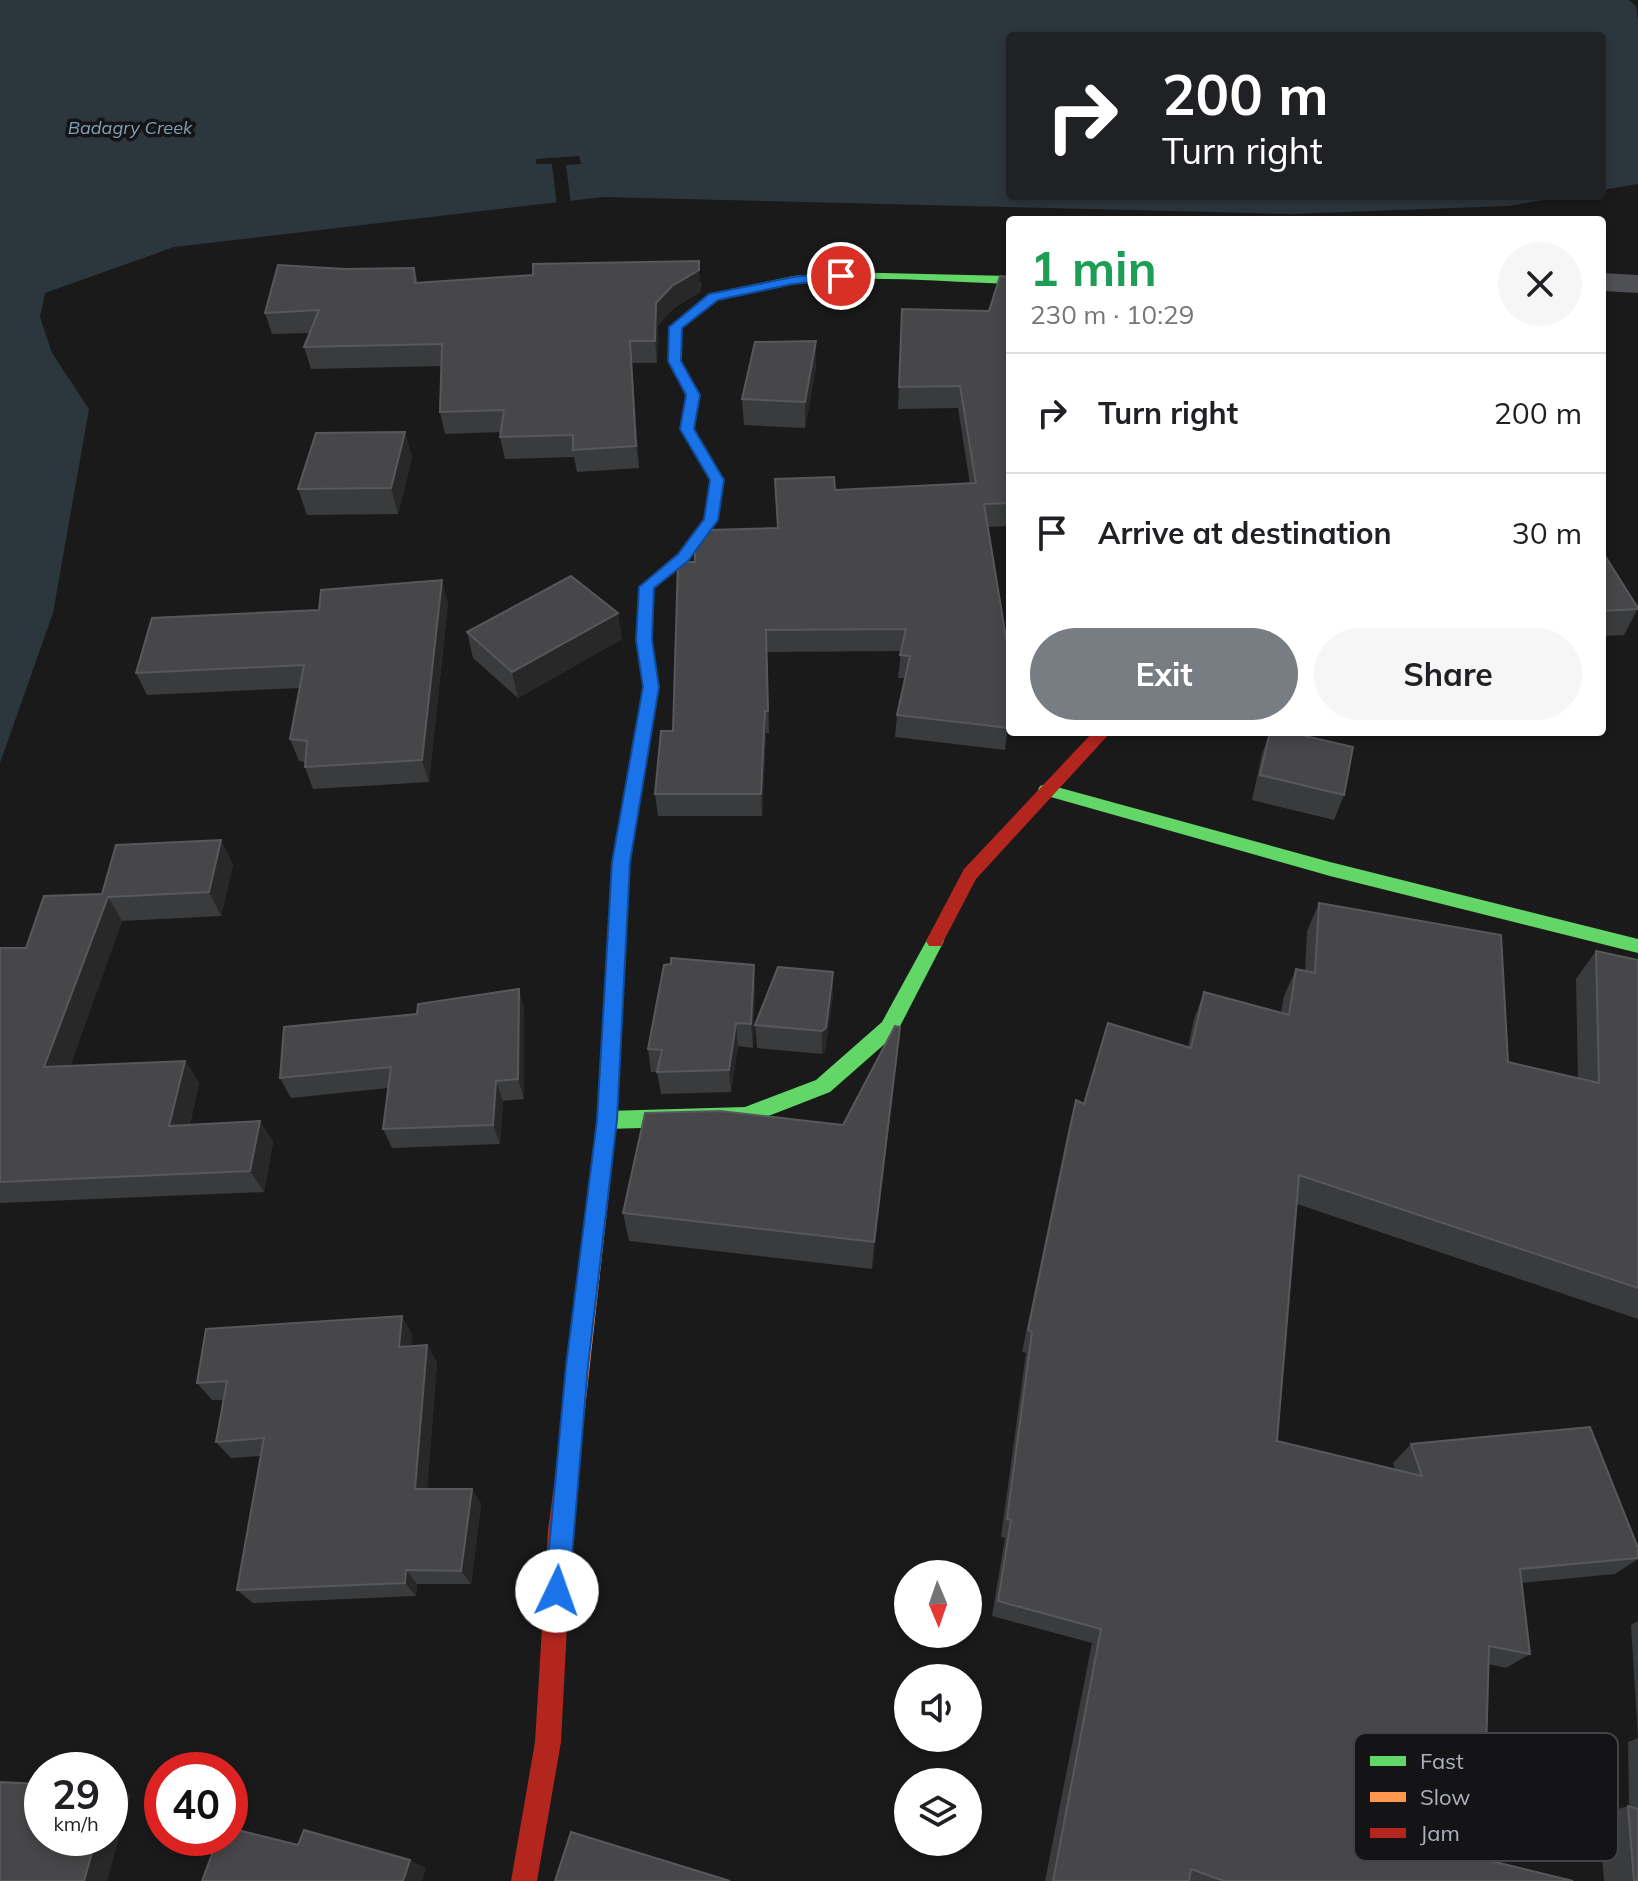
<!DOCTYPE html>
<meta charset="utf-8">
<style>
:root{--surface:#fff;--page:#f6f6f6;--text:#202124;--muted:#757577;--line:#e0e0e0;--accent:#787c83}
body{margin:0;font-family:Mulish,sans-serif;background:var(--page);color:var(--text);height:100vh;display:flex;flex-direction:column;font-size:30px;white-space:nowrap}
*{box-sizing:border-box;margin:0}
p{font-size:26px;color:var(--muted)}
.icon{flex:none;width:44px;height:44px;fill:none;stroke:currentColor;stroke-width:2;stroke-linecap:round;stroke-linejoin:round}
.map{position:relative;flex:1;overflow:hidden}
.details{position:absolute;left:1006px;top:216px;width:600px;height:520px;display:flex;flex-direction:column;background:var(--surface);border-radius:8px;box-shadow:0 4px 12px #0003}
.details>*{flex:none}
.banner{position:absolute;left:1006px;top:32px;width:600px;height:168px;border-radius:8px;box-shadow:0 4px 12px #0003;background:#202124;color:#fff;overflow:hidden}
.needle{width:52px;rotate:178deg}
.tools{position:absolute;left:894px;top:1560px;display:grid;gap:16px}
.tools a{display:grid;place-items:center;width:88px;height:88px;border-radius:50%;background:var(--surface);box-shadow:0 4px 12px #0003;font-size:40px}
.speed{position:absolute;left:24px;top:1752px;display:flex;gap:16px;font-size:40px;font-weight:700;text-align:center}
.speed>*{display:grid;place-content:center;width:104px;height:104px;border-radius:50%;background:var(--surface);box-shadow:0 4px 12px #0003;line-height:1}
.speed small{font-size:20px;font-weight:400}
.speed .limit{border:12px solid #d22;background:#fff;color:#111}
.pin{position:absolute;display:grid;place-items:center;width:68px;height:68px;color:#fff;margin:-34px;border:4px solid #fff;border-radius:50%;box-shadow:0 2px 8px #0007}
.me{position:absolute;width:88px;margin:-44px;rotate:3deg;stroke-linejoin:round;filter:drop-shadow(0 0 6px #0008)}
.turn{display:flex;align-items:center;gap:28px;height:168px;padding:0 24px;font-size:36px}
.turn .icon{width:104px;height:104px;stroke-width:2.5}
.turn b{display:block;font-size:56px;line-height:68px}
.round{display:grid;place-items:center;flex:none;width:84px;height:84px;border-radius:42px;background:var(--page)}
.head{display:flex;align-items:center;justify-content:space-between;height:136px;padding:0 24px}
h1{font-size:48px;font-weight:700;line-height:60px;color:#1e9e55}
.action{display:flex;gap:16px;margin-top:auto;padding:16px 24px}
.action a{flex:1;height:92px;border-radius:48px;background:var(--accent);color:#fff;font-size:32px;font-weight:700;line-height:92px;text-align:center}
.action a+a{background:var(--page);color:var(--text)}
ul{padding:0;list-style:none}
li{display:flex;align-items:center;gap:24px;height:120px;padding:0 24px;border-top:2px solid var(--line)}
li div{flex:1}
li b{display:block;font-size:30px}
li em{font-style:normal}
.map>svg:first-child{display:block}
</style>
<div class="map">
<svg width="1638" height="1881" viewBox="0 0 1638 1881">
<rect width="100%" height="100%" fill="#1a1a1a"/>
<polygon fill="#2c363d" points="0,0 1629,0 1636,6 1638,20 1638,184 1602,190 1602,36 1010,36 1010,196 1566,196 1509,206 1291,214 603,197 174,247 45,293 40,317 52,353 89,409 53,613 0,763"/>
<polygon fill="#1a1a1a" points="579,156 581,164 566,165 571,204 557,206 552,164 536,164 536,159"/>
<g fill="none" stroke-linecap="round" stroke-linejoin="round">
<polygon fill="#4e5053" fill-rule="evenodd" points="1602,273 1638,275 1638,293 1602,291"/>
<g fill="#63d668" fill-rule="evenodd">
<path d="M841 272 1010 276V284C915 281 812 268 721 299 707 304 693 319 681 328V361L700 395 694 429 724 480 718 520 688 560 654 589 652 640 659 687 653 720 645 726 639 724 637 720 643 687 636 640 640 587 678 554 704 519 710 480 680 429 686 395 669 361V327L710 294 793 276Z"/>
<polygon points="1046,784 1330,862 1638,939 1638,953 1330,876 1040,794 1038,790 1040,786"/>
<polygon points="935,934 941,936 944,941 896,1034 830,1092 745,1125 607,1129 600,1126 597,1120 600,1114 607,1111 745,1107 816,1080 882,1022 929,936"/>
</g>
<polygon fill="#ff974d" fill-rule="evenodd" points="613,993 620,996 622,1001 617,1120 579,1463 576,1471 568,1474 560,1471 557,1463 597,1120 604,1001 606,996"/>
<g fill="#b3261e" fill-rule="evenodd">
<polygon points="645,714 653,720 630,862 622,1001 620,1006 606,1006 604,1001 612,862 637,720"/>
<polygon points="1093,732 1111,732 976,879 941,946 929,946 926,941 964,869"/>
<polygon points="568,1452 576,1455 579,1463 572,1530 561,1742 537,1881 511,1881 535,1742 548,1530 557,1463 560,1455"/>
</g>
</g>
<g fill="#3a3b3c">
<polygon points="414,268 418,283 701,282 700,292 674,308 658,325 657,363 632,363 639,468 577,472 574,457 505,459 500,437 501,432 445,434 440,412 441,366 311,369 304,347 310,333 272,334 265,313 345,269"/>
<polygon points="1010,277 1010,526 988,527 1010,711 1005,750 895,737 897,715 905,678 898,678 901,651 767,652 769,733 766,733 762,816 658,816 655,794 673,731 695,562 778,528 775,479 835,490 970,484 958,408 898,409 902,309 989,311"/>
<polygon points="816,367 805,428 744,425 742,399"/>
<polygon points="405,432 412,458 398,514 307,515 298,489"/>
<polygon points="1602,551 1638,608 1624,635 1602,636"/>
<polygon points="448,603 429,782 313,789 305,767 305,762 299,761 290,739 300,688 147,695 136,673 319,610"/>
<polygon points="467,632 622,639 518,698 473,658"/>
<polygon points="1270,732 1344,795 1334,820 1252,800 1262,754"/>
<polygon points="221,840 233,865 221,916 122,921 70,1066 185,1061 199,1083 190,1124 260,1121 273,1142 264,1192 0,1203 0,948 26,948 102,894"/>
<polygon points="1319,903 1508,1062 1578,1078 1576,979 1596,951 1638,960 1638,1319 1297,1204 1277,1441 1395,1469 1393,1463 1411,1444 1638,1548 1638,1559 1615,1574 1522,1583 1530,1654 1506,1668 1488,1664 1483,1859 1573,1881 1045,1881 1092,1643 992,1616 1005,1538 1001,1537 1026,1353 1022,1352 1069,1126 1076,1100 1084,1104 1188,1047 1194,1019 1204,992 1281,1012 1284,996 1296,969 1305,971 1307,931"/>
<polygon points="755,988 753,1048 738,1046 731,1092 661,1094 657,1072 651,1072 648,1049"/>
<polygon points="519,989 524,1010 524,1099 503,1101 500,1144 392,1148 383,1129 388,1088 291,1098 280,1078 417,1014"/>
<polygon points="833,995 825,1051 822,1054 757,1048 755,1025"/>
<polygon points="900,1027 897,1058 872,1269 629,1241 623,1213 843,1125"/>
<polygon points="412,1334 411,1346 427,1345 437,1363 427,1489 472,1489 481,1504 471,1584 417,1584 416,1596 253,1603 237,1590 261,1456 231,1458 216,1442 223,1400 212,1400 197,1383"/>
<polygon points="1638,1621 1638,1809 1629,1806 1628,1742 1638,1738 1631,1625"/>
<polygon points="1628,1806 1638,1881 1604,1881 1599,1815"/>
</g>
<g fill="#282828">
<polygon points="699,261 700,292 674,308 658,325 657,363 655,341 656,303 672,286"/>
<polygon points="630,341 632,363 639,468 636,446"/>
<polygon points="816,341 816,367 805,428 805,402"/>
<polygon points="405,432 412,458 398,514 391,488"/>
<polygon points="442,580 448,603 429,782 422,760"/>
<polygon points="618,613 622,639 518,698 512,672"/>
<polygon points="765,711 766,733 762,816 761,794"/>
<polygon points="221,840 233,865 221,916 209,892"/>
<polygon points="108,897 122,921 62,1089 44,1067"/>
<polygon points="754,965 755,988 753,1048 751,1024"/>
<polygon points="833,972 833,995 825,1051 822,1054 822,1031"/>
<polygon points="519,989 524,1010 524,1099 518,1079"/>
<polygon points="736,1023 738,1046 731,1092 729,1070"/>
<polygon points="900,1027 897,1058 872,1269 874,1242"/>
<polygon points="185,1061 199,1083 184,1147 169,1126"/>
<polygon points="496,1081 503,1101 500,1144 493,1125"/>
<polygon points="260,1121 273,1142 264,1192 250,1171"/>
<polygon points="402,1316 412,1334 409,1365 399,1347"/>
<polygon points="427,1345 437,1363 426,1504 415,1489"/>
<polygon points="472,1489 481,1504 471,1584 461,1571"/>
<polygon points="406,1570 417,1584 416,1596 405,1583"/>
<polygon points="111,1787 131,1795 107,1881 84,1881 96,1838 110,1838 110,1791"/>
<polygon points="410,1860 426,1868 422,1881 403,1881"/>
</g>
<g fill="#474749" stroke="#56585b" stroke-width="2">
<polygon points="699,261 699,270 672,286 656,303 655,341 630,341 636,446 573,450 573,435 500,437 504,410 440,412 442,344 304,347 319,310 265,313 278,265 345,269 414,268 415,283 533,275 533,264"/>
<polygon points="1000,276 1010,277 1010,503 984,504 1008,650 1010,651 1010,711 1008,728 897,715 910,656 900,655 906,629 766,630 768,711 765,711 761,794 655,794 661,731 673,731 678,562 695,562 695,545 707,530 778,528 775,479 834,477 835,490 976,483 960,386 899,387 902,309 989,311"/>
<polygon points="816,341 805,402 742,399 755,342"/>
<polygon points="405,432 391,488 298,489 316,433"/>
<polygon points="1602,551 1638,608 1638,609 1602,611"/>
<polygon points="571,576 618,613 512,672 467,632"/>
<polygon points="442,580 422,760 305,767 307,741 290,739 304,665 136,673 152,618 319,610 321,590"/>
<polygon points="1270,732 1288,732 1353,747 1344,795 1260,775"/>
<polygon points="221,840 209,892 108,897 44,1067 185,1061 169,1126 260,1121 250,1171 0,1182 0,948 26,948 44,896 102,894 116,845"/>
<polygon points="1319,903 1501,935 1508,1062 1599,1083 1596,951 1638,960 1638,1288 1299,1175 1277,1441 1422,1476 1411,1444 1590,1427 1638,1548 1638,1558 1520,1569 1530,1654 1489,1646 1483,1859 1573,1881 1224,1881 1191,1869 1189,1881 1053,1881 1101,1629 998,1601 1011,1520 1007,1519 1032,1332 1028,1330 1076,1100 1084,1104 1108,1023 1191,1048 1204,992 1289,1015 1296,969 1315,973"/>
<polygon points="671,958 754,965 751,1024 736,1023 729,1070 657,1072 662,1050 648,1049 664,965 671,964"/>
<polygon points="778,967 833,972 826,1028 822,1031 755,1025"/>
<polygon points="519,989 518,1079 496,1081 493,1125 383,1129 391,1067 280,1078 284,1027 417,1014 418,1004"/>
<polygon points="895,1026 900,1027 874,1242 623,1213 645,1113 720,1111 843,1125"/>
<polygon points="402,1316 399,1347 427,1345 415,1489 472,1489 461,1571 406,1570 405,1583 237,1590 264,1438 216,1442 227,1381 197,1383 206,1329"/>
<polygon points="0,1782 42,1784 42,1838 96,1838 84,1881 0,1881"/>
<polygon points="1628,1806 1638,1809 1638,1881 1634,1881"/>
<polygon points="230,1828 298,1845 304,1830 410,1860 403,1881 202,1881 218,1838 230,1838"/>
<polygon points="571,1832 730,1881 555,1881"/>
</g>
<polygon fill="#1a73e8" stroke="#114b97" stroke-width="2" points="841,272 847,276 846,279 793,284 718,300 682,328 681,361 700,395 694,429 724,480 718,520 688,561 654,588 652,640 659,687 630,862 617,1120 588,1366 569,1591 565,1599 557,1603 548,1599 545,1591 566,1366 597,1120 612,862 643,687 636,640 639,587 678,554 704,519 710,480 680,429 686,395 668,361 669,327 709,294 793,277"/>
<g text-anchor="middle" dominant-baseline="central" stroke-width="7" stroke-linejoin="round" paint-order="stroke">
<g font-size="18" font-style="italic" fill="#80a0b8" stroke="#141416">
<text x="130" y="127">Badagry Creek</text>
</g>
</g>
<rect x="1354" y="1733" width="264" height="128" rx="12" fill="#141416" stroke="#414348" stroke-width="2"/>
<rect x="1370" y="1756" width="36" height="10" fill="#63d668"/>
<rect x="1370" y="1792" width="36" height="10" fill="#ff974d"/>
<rect x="1370" y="1828" width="36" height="10" fill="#b3261e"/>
<g font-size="22" fill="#abb0bc">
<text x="1420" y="1769">Fast</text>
<text x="1420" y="1805">Slow</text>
<text x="1420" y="1841">Jam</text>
</g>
</svg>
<div class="tools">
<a><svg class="needle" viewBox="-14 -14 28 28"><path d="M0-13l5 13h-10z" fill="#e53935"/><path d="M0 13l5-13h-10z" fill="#757577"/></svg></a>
<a><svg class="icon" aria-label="sound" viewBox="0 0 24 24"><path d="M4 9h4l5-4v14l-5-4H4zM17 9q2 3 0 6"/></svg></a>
<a><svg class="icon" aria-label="layers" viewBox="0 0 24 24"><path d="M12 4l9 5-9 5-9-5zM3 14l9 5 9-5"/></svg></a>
</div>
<div class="speed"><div>29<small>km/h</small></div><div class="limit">40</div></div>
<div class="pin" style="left:841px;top:276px;background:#d93025"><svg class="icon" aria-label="arrive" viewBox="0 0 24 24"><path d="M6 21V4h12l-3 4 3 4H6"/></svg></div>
<svg class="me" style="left:557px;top:1591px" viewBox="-20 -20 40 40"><circle r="19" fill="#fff"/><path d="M0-13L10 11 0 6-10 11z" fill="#1a73e8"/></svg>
<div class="banner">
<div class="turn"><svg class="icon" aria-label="right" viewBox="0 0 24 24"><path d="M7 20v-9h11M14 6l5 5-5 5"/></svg><div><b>200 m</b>Turn right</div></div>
</div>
<section class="details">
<div class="head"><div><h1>1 min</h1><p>230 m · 10:29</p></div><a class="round"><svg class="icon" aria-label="close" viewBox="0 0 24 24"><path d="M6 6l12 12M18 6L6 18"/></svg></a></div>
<ul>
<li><svg class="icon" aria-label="right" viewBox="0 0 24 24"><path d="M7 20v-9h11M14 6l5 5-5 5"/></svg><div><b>Turn right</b></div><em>200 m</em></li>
<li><svg class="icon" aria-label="arrive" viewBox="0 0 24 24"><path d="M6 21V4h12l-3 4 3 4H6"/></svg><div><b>Arrive at destination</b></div><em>30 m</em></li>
</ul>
<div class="action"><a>Exit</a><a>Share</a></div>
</section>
</div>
